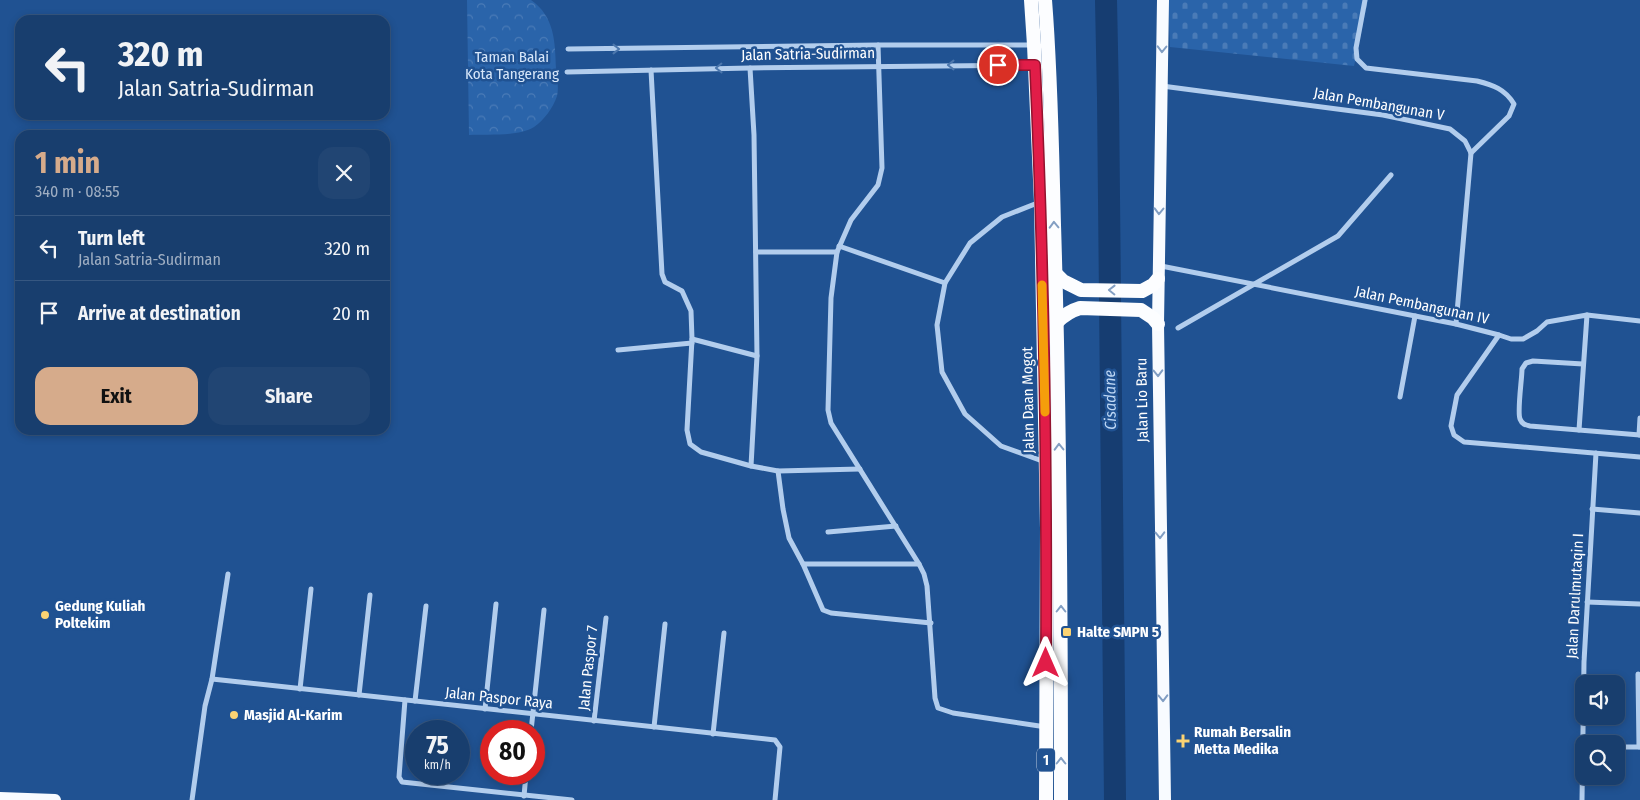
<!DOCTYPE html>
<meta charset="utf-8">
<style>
:root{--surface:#183e6e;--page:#214573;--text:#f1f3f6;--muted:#9faec2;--line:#365781;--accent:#d6ab8b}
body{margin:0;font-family:"Fira Sans Condensed",sans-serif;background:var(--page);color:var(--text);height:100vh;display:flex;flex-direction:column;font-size:19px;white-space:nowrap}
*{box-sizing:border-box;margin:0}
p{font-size:16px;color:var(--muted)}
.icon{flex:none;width:28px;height:28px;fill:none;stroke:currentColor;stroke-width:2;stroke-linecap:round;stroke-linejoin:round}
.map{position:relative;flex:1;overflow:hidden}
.panel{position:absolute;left:15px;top:130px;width:375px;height:305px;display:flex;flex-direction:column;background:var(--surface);border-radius:15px;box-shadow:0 2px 8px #0003,0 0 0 1px var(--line)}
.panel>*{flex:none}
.guide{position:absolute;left:15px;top:15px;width:375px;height:105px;border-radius:15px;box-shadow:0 2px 8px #0003,0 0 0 1px var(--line);background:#183e6e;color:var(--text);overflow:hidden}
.controls{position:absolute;left:1575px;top:675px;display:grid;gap:10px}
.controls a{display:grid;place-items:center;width:50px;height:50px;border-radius:10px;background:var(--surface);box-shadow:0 2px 8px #0003,0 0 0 1px var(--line);font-size:25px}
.speed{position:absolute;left:405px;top:720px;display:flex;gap:10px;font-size:25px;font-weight:700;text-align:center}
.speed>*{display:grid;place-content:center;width:65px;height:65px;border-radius:50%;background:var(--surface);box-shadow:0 2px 8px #0003,0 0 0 1px var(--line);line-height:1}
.speed small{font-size:12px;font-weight:400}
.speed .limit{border:8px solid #d22;background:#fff;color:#111}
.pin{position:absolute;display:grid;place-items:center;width:42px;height:42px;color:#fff;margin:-21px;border:2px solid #fff;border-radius:50%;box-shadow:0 1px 5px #0007}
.me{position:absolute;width:55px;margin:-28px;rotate:0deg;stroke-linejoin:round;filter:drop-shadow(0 0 4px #0008)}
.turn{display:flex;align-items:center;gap:18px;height:105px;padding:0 20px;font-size:22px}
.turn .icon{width:65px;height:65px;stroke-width:2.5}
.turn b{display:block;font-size:35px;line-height:42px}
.round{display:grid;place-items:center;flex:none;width:52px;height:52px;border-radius:15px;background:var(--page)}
.summary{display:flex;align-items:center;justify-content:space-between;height:85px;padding:0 20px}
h1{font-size:30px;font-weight:700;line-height:38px;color:var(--accent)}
.action{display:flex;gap:10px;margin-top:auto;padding:10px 20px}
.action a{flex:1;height:58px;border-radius:15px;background:var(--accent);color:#111;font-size:20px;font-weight:700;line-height:58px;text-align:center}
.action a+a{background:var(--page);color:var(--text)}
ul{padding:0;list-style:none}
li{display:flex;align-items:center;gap:15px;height:65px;padding:0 20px;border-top:1px solid var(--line)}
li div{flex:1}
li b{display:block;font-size:19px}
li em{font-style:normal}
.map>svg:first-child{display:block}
</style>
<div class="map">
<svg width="1640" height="800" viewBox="0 0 1640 800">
<defs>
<pattern id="forest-crowns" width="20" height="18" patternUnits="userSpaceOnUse" patternTransform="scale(1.25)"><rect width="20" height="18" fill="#2a64aa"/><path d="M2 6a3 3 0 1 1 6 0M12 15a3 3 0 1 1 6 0" fill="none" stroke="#4a7bb7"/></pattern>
<pattern id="cemetery-stones" width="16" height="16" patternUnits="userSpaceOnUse" patternTransform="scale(1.25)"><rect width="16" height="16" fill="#2a64aa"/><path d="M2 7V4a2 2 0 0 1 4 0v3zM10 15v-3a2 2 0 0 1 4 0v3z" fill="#4a7bb7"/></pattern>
</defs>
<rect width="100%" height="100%" fill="#205292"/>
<path fill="url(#forest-crowns)" d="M467 0H531C555 17 555 42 556 69 557 78 559 88 557 96 553 108 544 120 534 127 518 137 487 134 469 135Z"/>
<polygon fill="url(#cemetery-stones)" points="1168,0 1368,0 1354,66 1170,47"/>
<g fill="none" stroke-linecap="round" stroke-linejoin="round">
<polyline stroke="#163d71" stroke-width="22" points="1106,0 1108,98 1115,800"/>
<g stroke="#b2cded" stroke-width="5">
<path d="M1365 0 1356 48 1357 59 1366 68 1477 81C1493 85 1505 89 1514 104L1509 116 1471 153"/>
<polyline points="878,45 882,168 878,185 851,220 837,252 831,298 828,410 831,423 919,564 924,574 927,586 935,698 938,708 953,713 1046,727"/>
<polyline points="568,49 878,45 1032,45"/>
<polyline points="750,68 754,135 757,356 751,466"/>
<polyline points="651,70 662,274 665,282 682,291 691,311 692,339 687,430 690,444 701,452 751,466 778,471 860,469"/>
<polyline points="567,72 750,68 1034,65"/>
<polyline points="1162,86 1383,115 1450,129 1465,141 1471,153 1456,324"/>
<polyline points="1040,202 1002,217 970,243 945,283 937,325 942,372 965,414 1001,446 1045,462"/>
<polyline points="839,246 945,283"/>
<polyline points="756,252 837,252"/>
<polyline points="1161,266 1456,324 1499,335 1457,395 1451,426 1454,435 1464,442 1640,457"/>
<polyline points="1587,315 1640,321"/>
<polyline points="1178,328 1338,236 1391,175"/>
<polyline points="1499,335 1511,339 1523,339 1537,331 1547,322 1587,315 1579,430"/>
<polyline points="692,339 757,356"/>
<polyline points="618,350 692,343"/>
<path d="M1583 364 1533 361 1526 363 1522 369C1522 379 1517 412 1520 419 1522 424 1525 425 1530 426L1640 435"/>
<polyline points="1400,397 1415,316"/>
<polyline points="1639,435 1640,418"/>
<polyline points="778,471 783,509 789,538 803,564"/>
<polyline points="1592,509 1640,513"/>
<polyline points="828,532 896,526"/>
<polyline points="919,564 803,564 823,610 831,613 931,623"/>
<polyline points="1587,602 1640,604"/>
<polyline points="1638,674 1639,747"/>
<polyline points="212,679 775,740 780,747 775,800"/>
<polyline points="300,689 311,589"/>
<polyline points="359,695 370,595"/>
<polyline points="405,700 399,777 402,782 572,800"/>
<polyline points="415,701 426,606"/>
<polyline points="485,709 496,604"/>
<polyline points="594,721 606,618"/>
<polyline points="654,727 665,624"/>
<polyline points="531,731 544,610"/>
<polyline points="713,734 724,633"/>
<polyline points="1616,747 1640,747"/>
<polyline points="524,796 526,774"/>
<polyline points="192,800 205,706 212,679 228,574"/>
<polyline points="1582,800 1584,662 1596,453"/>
</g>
<g stroke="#f8fbff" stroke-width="12">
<polyline points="1163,0 1158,324 1165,800"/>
<polyline points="0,798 55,800"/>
</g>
<g stroke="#fcfdff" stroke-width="14">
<polyline points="1031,0 1034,45 1041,202 1047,528 1046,800"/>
<path d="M1045 0C1051 75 1052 150 1054 225 1060 417 1061 608 1061 800"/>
<polyline points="1056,274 1063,281 1081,290 1142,291 1153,285 1158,279"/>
<path d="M1057 322C1064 315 1070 311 1080 308L1141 310 1153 318 1158 324"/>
</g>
</g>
<defs><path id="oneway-chevron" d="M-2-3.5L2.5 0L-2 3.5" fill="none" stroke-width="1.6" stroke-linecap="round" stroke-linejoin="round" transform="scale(1.25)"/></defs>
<g stroke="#4c77ad">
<use href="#oneway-chevron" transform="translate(616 49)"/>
<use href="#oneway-chevron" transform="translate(951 65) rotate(180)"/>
<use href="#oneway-chevron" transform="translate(719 68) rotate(179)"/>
</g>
<g stroke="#819ec3">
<use href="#oneway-chevron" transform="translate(1162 49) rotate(91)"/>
<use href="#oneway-chevron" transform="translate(1159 211) rotate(91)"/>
<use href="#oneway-chevron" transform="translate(1158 373) rotate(89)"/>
<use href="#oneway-chevron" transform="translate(1160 535) rotate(89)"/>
<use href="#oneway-chevron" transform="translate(1163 698) rotate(89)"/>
</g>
<g stroke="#839fc3">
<use href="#oneway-chevron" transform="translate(1054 225) rotate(-92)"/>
<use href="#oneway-chevron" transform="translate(1112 290) rotate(-179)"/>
<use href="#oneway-chevron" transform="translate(1059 447) rotate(-91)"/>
<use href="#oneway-chevron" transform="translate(1061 609) rotate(-90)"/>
<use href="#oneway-chevron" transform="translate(1061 761) rotate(-90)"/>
</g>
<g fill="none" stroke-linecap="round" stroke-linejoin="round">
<g stroke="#92132f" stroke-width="12">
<path id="route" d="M998 65H1035C1044 264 1047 463 1046 663"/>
</g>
<use href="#route" stroke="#e11d48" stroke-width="9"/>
<polyline stroke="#f59e0b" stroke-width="9" points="1042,285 1045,412"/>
</g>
<g fill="#fbd373" stroke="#205292" stroke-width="2">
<circle cx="45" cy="615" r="5"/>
<rect x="1062" y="627" width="10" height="10" rx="2.5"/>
<circle cx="234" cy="715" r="5"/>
<path d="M1180.5 733.5h5v5h5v5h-5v5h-5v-5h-5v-5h5z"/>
</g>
<g text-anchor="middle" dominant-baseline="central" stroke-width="5" stroke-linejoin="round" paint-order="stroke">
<rect fill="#205292" stroke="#bccbde" stroke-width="1" x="1037" y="748.5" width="18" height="23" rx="4"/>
<g font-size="14" font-weight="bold" fill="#fff">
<text x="1046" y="760">1</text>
</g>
<g font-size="15" fill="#fff" stroke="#205292">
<text transform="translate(808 54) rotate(-1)">Jalan Satria-Sudirman</text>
<text transform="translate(1379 104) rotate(10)">Jalan Pembangunan V</text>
<text transform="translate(1422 305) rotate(12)">Jalan Pembangunan IV</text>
<text transform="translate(1028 400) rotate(-91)">Jalan Daan Mogot</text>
<text transform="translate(1142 400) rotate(-91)">Jalan Lio Baru</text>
<text transform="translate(1575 596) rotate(-87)">Jalan Darulmutaqin I</text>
<text transform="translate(588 668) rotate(-84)">Jalan Paspor 7</text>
<text transform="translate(499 698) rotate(6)">Jalan Paspor Raya</text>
</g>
<g font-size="15" fill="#d7e7fa" stroke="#205292">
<text x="512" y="57">Taman Balai<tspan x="512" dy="17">Kota Tangerang</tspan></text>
</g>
<g font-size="15" font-weight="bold" fill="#fff" stroke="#205292" text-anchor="start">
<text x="55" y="606">Gedung Kuliah<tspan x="55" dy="17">Poltekim</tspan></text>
<text x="1077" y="632">Halte SMPN 5</text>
<text x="244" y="715">Masjid Al-Karim</text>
<text x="1194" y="732">Rumah Bersalin<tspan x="1194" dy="17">Metta Medika</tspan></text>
</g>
<g font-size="16" font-style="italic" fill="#bed7f4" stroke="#205292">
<text transform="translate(1110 400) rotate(-91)">Cisadane</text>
</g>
</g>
</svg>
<div class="controls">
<a><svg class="icon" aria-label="sound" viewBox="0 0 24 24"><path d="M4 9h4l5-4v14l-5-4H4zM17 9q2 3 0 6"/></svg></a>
<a><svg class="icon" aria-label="search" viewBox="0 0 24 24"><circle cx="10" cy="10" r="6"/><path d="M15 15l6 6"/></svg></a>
</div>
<div class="speed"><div>75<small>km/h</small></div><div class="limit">80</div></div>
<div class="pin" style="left:998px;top:65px;background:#d93025"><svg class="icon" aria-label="arrive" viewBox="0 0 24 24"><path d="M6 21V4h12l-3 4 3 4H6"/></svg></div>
<svg class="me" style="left:1046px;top:663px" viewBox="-20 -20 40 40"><path d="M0-17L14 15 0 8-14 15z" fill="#e11d48" stroke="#fff" stroke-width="4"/></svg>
<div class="guide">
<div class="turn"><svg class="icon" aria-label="left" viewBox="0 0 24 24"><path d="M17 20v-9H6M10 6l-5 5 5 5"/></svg><div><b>320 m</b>Jalan Satria-Sudirman</div></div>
</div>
<section class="panel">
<div class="summary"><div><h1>1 min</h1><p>340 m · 08:55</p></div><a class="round"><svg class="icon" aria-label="close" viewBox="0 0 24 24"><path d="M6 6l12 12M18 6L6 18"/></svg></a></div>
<ul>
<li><svg class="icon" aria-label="left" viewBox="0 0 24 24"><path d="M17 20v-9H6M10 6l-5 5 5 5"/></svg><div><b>Turn left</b><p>Jalan Satria-Sudirman</p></div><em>320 m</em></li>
<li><svg class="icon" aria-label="arrive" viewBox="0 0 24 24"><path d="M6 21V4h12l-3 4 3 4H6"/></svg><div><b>Arrive at destination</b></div><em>20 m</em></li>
</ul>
<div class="action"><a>Exit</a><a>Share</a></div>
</section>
</div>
